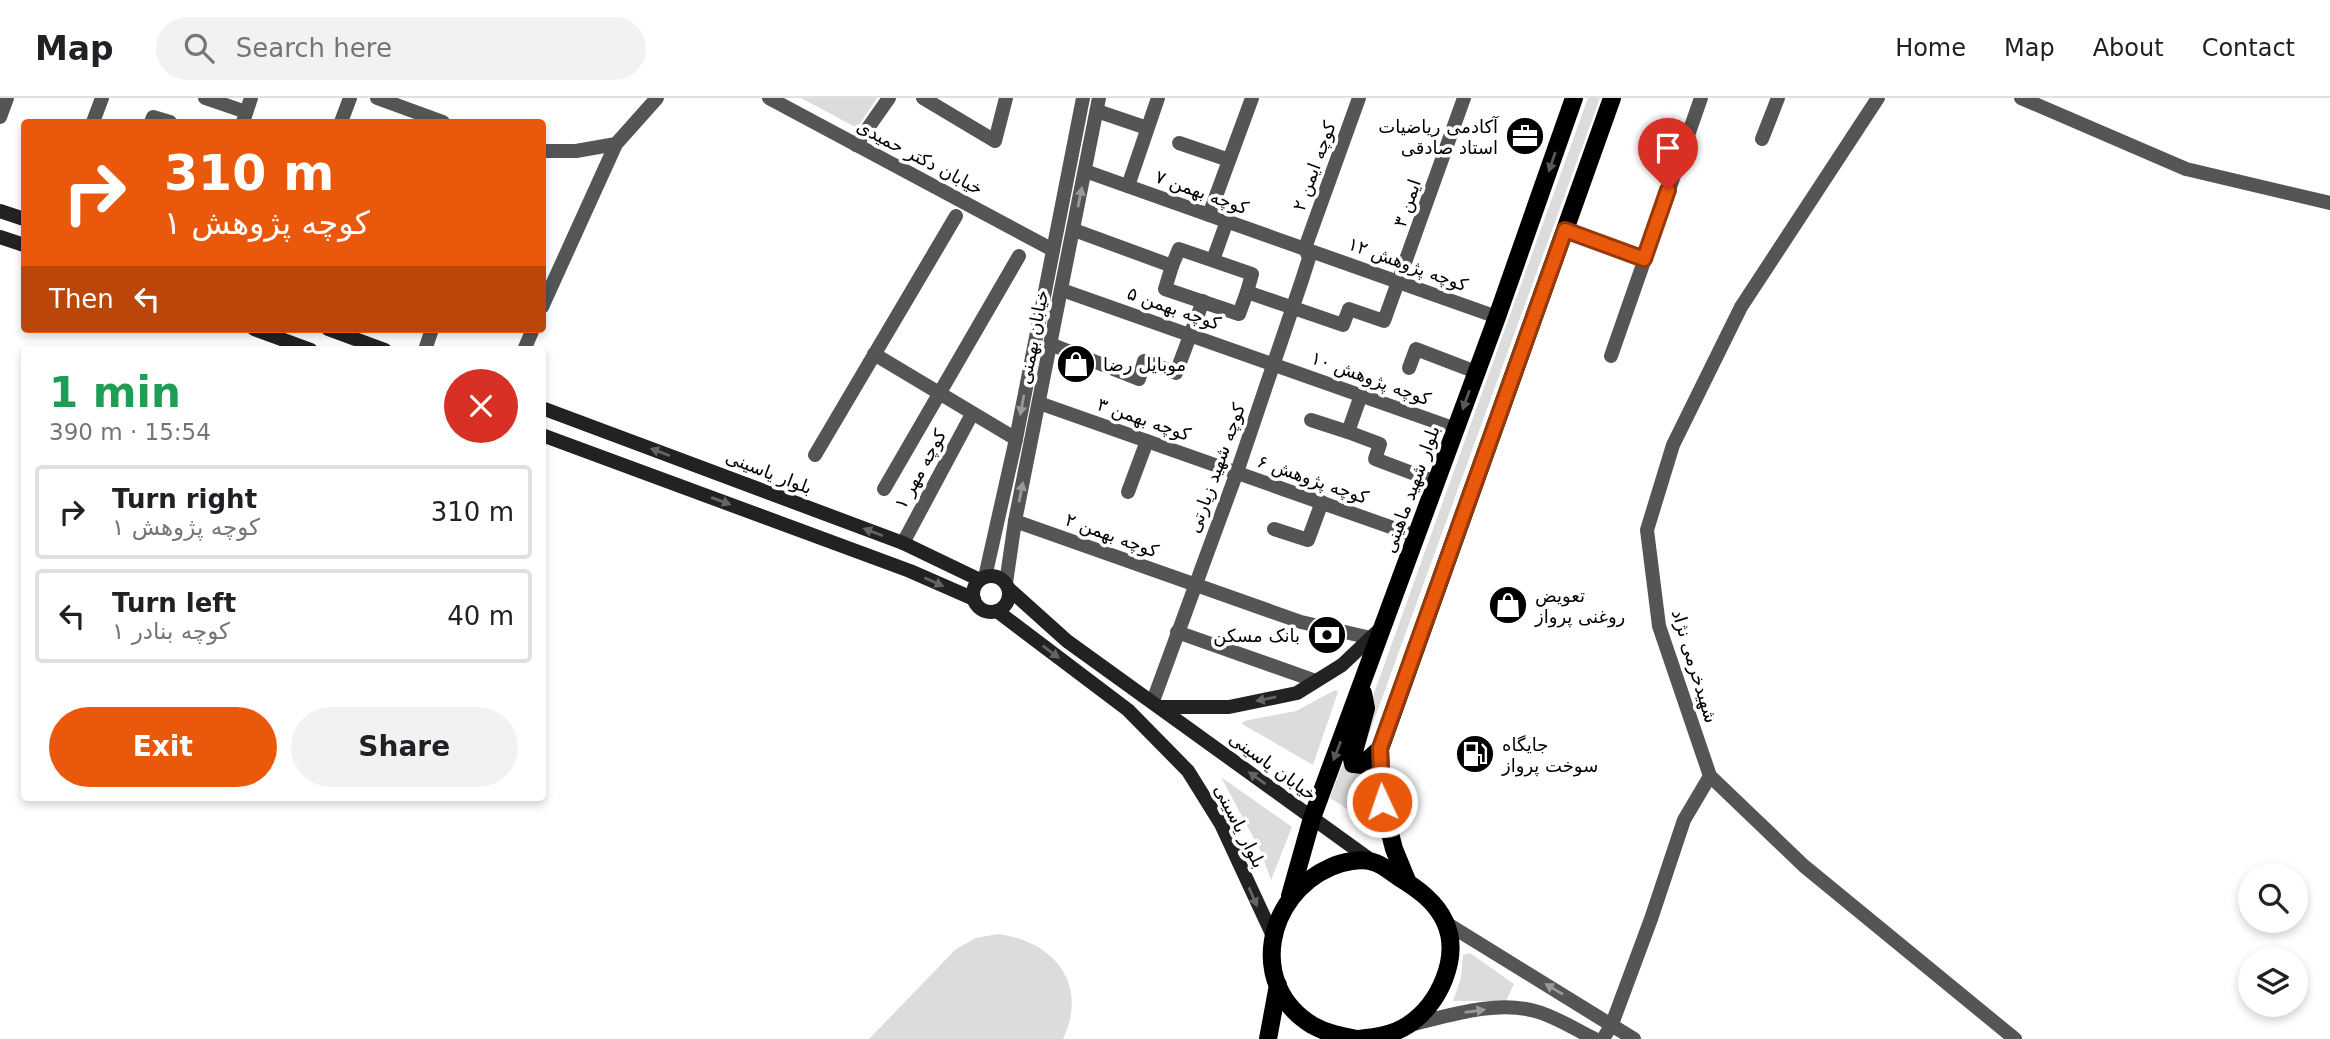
<!DOCTYPE html>
<meta charset="utf-8">
<style>
:root{--surface:#fff;--page:#f2f2f2;--text:#202124;--muted:#757577;--line:#e0e0e0;--accent:#ea580c}
body{margin:0;font-family:"DejaVu Sans",Cairo,sans-serif;background:var(--page);color:var(--text);height:100vh;display:flex;flex-direction:column;font-size:26px;white-space:nowrap}
*{box-sizing:border-box;margin:0}
p{font-size:23px;color:var(--muted)}
.icon{flex:none;width:38px;height:38px;fill:none;stroke:currentColor;stroke-width:2;stroke-linecap:round;stroke-linejoin:round}
.map{position:relative;flex:1;overflow:hidden}
.panel{position:absolute;left:21px;top:248px;width:525px;height:455px;display:flex;flex-direction:column;background:var(--surface);border-radius:7px;box-shadow:0 4px 10px #0003}
.panel>*{flex:none}
.hud{position:absolute;left:21px;top:21px;width:525px;height:214px;border-radius:7px;box-shadow:0 4px 10px #0003;background:#ea580c;color:#fff;overflow:hidden}
.buttons{position:absolute;left:2238px;top:765px;display:grid;gap:14px}
.buttons a{display:grid;place-items:center;width:70px;height:70px;border-radius:50%;background:var(--surface);box-shadow:0 4px 10px #0003;font-size:35px}
.pin{position:absolute;display:grid;place-items:center;width:60px;height:60px;color:#fff;margin:-72px -30px;border-radius:50% 50% 50% 0;rotate:-45deg;box-shadow:0 0 7px #0007}
.pin .icon{rotate:45deg}
.me{position:absolute;width:77px;margin:-38px;rotate:357deg;stroke-linejoin:round;filter:drop-shadow(0 0 5px #0008)}
.turn{display:flex;align-items:center;gap:24px;height:147px;padding:0 28px;font-size:32px}
.turn .icon{width:91px;height:91px;stroke-width:2.5}
.turn b{display:block;font-size:49px;line-height:60px}
.then{display:flex;align-items:center;height:66px;padding:0 28px;background:#0003;gap:14px;font-size:26px}
.round{display:grid;place-items:center;flex:none;width:74px;height:74px;border-radius:37px;background:var(--page)}
.overview{display:flex;align-items:center;justify-content:space-between;height:119px;padding:0 28px}
h1{font-size:42px;font-weight:700;line-height:52px;color:#1e9e55}
.primary-button{display:flex;gap:14px;margin-top:auto;padding:14px 28px}
.primary-button a{flex:1;height:80px;border-radius:42px;background:var(--accent);color:#fff;font-size:28px;font-weight:700;line-height:80px;text-align:center}
.primary-button a+a{background:var(--page);color:var(--text)}
ul{padding:0;list-style:none}
li{display:flex;align-items:center;gap:21px;height:94px;margin:0 14px 10px;padding:0 14px;border:4px solid var(--line);border-radius:7px}
li div{flex:1}
li b{display:block;font-size:26px}
li em{font-style:normal}
header{display:flex;align-items:center;gap:42px;box-sizing:border-box;height:98px;padding:0 35px;background:var(--surface);border-bottom:2px solid var(--line)}
header strong{font-size:33px}
nav{display:flex;gap:38px;margin-inline-start:auto;font-size:24px}
.search{width:490px;height:63px;background:var(--page);display:flex;align-items:center;gap:18px;box-sizing:border-box;padding:0 24px;border-radius:38px;color:var(--muted);font-size:26px}
.map>svg:first-child{display:block}
</style>
<header>
<strong>Map</strong>
<div class="search"><svg class="icon" aria-label="search" viewBox="0 0 24 24"><circle cx="10" cy="10" r="6"/><path d="M15 15l6 6"/></svg>Search here</div>
<nav><a>Home</a><a>Map</a><a>About</a><a>Contact</a></nav>
</header>
<div class="map">
<svg width="2330" height="941" viewBox="0 0 2330 941">
<rect width="100%" height="100%" fill="#fff"/>
<g fill="#dcdcdc">
<polygon points="801,0 877,0 857,30"/>
<polygon points="1588,0 1600,0 1360,661 1373,598"/>
<polygon points="1335,592 1338,594 1313,667 1242,626 1244,623 1296,613"/>
<polygon points="1343,665 1354,676 1367,675 1374,728 1330,700"/>
<polygon points="1221,679 1292,729 1271,782 1260,752"/>
<path d="M998 836C1054 843 1089 886 1063 941H869L956 851 976 840Z"/>
<polygon points="1470,855 1514,886 1506,903 1453,903 1461,880 1463,857"/>
</g>
<g fill="none" stroke-linecap="round" stroke-linejoin="round">
<g stroke="#555" stroke-width="14">
<polyline points="205,0 246,14"/>
<polyline points="377,0 443,24"/>
<polyline points="923,0 995,43 1006,0"/>
<polyline points="1878,0 1741,209 1673,347 1647,432 1659,528 1710,678 1804,768 2015,941"/>
<polyline points="2021,0 2186,71 2330,105"/>
<polyline points="1097,13 1147,30"/>
<polyline points="0,19 7,0"/>
<polyline points="93,24 102,0"/>
<polyline points="151,24 153,19 170,24"/>
<polyline points="243,24 251,0"/>
<polyline points="341,24 350,0"/>
<polyline points="1762,41 1778,0"/>
<polyline points="1179,45 1229,62"/>
<polyline points="856,47 889,0"/>
<polyline points="542,53 576,53 616,46 657,0"/>
<polyline points="1085,73 1497,219"/>
<polyline points="1128,88 1158,0"/>
<polyline points="1209,117 1252,0"/>
<polyline points="1074,132 1172,168 1165,191 1239,216 1247,194 1343,227 1349,211 1384,223 1464,0"/>
<polyline points="1565,132 1644,161"/>
<polyline points="1305,150 1359,0"/>
<polyline points="1213,162 1227,123"/>
<polyline points="1172,168 1179,151 1252,176 1247,194"/>
<polyline points="1062,192 1456,331"/>
<polyline points="542,209 616,46"/>
<polyline points="1050,246 1139,281 1144,263 1176,275 1203,203"/>
<polyline points="425,252 432,231"/>
<polyline points="524,252 533,231"/>
<polyline points="874,256 1016,341"/>
<polyline points="1611,258 1701,0"/>
<polyline points="1409,270 1416,251 1476,274"/>
<polyline points="1039,305 1416,438"/>
<polyline points="1311,322 1348,334 1361,297"/>
<polyline points="1348,334 1380,346 1375,361 1436,384"/>
<polyline points="815,357 956,118"/>
<polyline points="884,391 1019,158"/>
<polyline points="1128,394 1147,343"/>
<polyline points="1015,423 1301,524 1371,540"/>
<polyline points="1274,431 1308,442 1322,404"/>
<polyline points="903,445 972,316"/>
<polyline points="1177,534 1316,583"/>
<polyline points="1153,603 1237,374 1302,182 1309,160 1305,150"/>
<polyline points="1446,825 1634,941"/>
<path d="M1409 927C1448 918 1495 902 1535 913 1555 918 1576 932 1595 941"/>
<polyline points="1603,941 1612,926 1651,821 1684,722 1710,678"/>
</g>
<g stroke="#555" stroke-width="14">
<polyline points="769,0 1053,152"/>
<polyline points="985,479 1016,341 1083,0"/>
<polyline points="1006,485 1015,423 1099,0"/>
</g>
<g stroke="#222" stroke-width="14">
<polyline points="0,113 24,121"/>
<polyline points="0,139 24,147"/>
<polyline points="254,231 311,252"/>
<polyline points="328,231 385,252"/>
<polyline points="542,310 903,445 980,482"/>
<polyline points="542,337 910,473 974,501"/>
<circle cx="991" cy="496" r="18"/>
<polyline points="1009,491 1067,543 1372,763"/>
<polyline points="997,513 1128,612 1188,673 1221,726 1273,838"/>
<polyline points="1161,609 1229,609 1297,595 1342,567 1380,531"/>
</g>
<g stroke="#000" stroke-width="18">
<polyline points="1363,595 1366,610 1352,661 1353,666 1362,667 1380,651"/>
<polyline points="1408,785 1394,751 1382,704 1380,651 1612,0"/>
<polyline points="1290,798 1312,720 1497,219 1574,0"/>
<polyline points="1268,941 1278,887"/>
<path d="M1357 941C1341 938 1326 935 1312 927 1247 887 1266 797 1331 769 1342 764 1361 760 1373 764 1382 766 1392 775 1400 780 1418 791 1436 804 1445 824 1461 859 1439 907 1408 927 1393 937 1375 939 1358 941"/>
</g>
</g>
<defs><path id="oneway-solid" d="M-6-.8H1V-3.2L6.5 0L1 3.2V.8H-6Z" transform="scale(1.75)"/></defs>
<g fill="#595959">
<use href="#oneway-solid" transform="translate(1552 64) rotate(109)"/>
<use href="#oneway-solid" transform="translate(1466 302) rotate(110)"/>
<use href="#oneway-solid" transform="translate(1337 653) rotate(111)"/>
</g>
<g fill="#999">
<use href="#oneway-solid" transform="translate(1080 99) rotate(-79)"/>
<use href="#oneway-solid" transform="translate(1022 307) rotate(101)"/>
<use href="#oneway-solid" transform="translate(1021 394) rotate(-79)"/>
<use href="#oneway-solid" transform="translate(1554 891) rotate(-149)"/>
<use href="#oneway-solid" transform="translate(1475 913) rotate(-7)"/>
</g>
<g fill="#646464">
<use href="#oneway-solid" transform="translate(660 354) rotate(-159)"/>
<use href="#oneway-solid" transform="translate(721 403) rotate(20)"/>
<use href="#oneway-solid" transform="translate(873 434) rotate(-159)"/>
<use href="#oneway-solid" transform="translate(934 484) rotate(24)"/>
<use href="#oneway-solid" transform="translate(1051 554) rotate(37)"/>
<use href="#oneway-solid" transform="translate(1266 601) rotate(168)"/>
<use href="#oneway-solid" transform="translate(1257 680) rotate(-144)"/>
<use href="#oneway-solid" transform="translate(1253 799) rotate(67)"/>
</g>
<g fill="none" stroke-linecap="round" stroke-linejoin="round">
<g stroke="#983908" stroke-width="18">
<polyline id="route" points="1382,704 1380,650 1565,132 1644,161 1668,92"/>
</g>
<use href="#route" stroke="#ea580c" stroke-width="12"/>
</g>
<defs>
<g id="office-disc" transform="scale(2.0125)"><circle r="9.5" fill="#000" stroke="#fff"/><path d="M-6-3h4V-5.5h4V-3h4V5H-6ZM-1-4.5V-3h2v-1.5ZM-6 0V1H6V0Z" fill="#fff"/></g>
<g id="shop-disc" transform="scale(2.0125)"><circle r="9.5" fill="#000" stroke="#fff"/><path d="M-5-2.5h2.3a2.7 3.5 0 0 1 5.4 0H5L5.5 6h-11ZM-1.5-2.5h3a1.5 2.3 0 0 0-3 0Z" fill="#fff"/></g>
<g id="bank-disc" transform="scale(2.0125)"><circle r="9.5" fill="#000" stroke="#fff"/><path d="M-6-4H6V4H-6ZM0-2.3a2.3 2.3 0 1 0 0 4.6a2.3 2.3 0 1 0 0-4.6Z" fill="#fff"/></g>
<g id="fuel-disc" transform="scale(2.0125)"><circle r="9.5" fill="#000" stroke="#fff"/><path d="M-5.5-6h7V0h2V4h1.3V-2.5L3-4.5l.8-.8L6-3V5H2.5V1h-1V6h-7ZM-4.2-4.7v3.2H.2V-4.7Z" fill="#fff"/></g>
</defs>
<g fill-rule="evenodd">
<use href="#office-disc" x="1525" y="38"/>
<use href="#shop-disc" x="1076" y="266"/>
<use href="#shop-disc" x="1508" y="507"/>
<use href="#bank-disc" x="1327" y="537"/>
<use href="#fuel-disc" x="1475" y="656"/>
</g>
<g text-anchor="middle" dominant-baseline="central" stroke-width="7" stroke-linejoin="round" paint-order="stroke">
<g font-size="18" fill="#000" stroke="#fff" text-anchor="start">
<text x="1498" y="28" text-anchor="end">آکادمی ریاضیات<tspan x="1498" dy="21">استاد صادقی</tspan></text>
<text x="1103" y="266">موبایل رضا</text>
<text x="1535" y="497">تعویض<tspan x="1535" dy="21">روغنی پرواز</tspan></text>
<text x="1300" y="537" text-anchor="end">بانک مسکن</text>
<text x="1502" y="646">جایگاه<tspan x="1502" dy="21">سوخت پرواز</tspan></text>
</g>
<g font-size="18" fill="#000" stroke="#fff">
<text transform="translate(920 59) rotate(28)">خیابان دکتر حمیدی</text>
<text transform="translate(1314 68) rotate(-70)">کوچه ایمن ۲</text>
<text transform="translate(1202 94) rotate(20)">کوچه بهمن ۷</text>
<text transform="translate(1407 105) rotate(-71)">ایمن ۳</text>
<text transform="translate(1408 166) rotate(20)">کوچه پژوهش ۱۲</text>
<text transform="translate(1174 210) rotate(19)">کوچه بهمن ۵</text>
<text transform="translate(1033 239) rotate(-79)">خیابان بهمنی</text>
<text transform="translate(1371 280) rotate(20)">کوچه پژوهش ۱۰</text>
<text transform="translate(1144 321) rotate(19)">کوچه بهمن ۳</text>
<text transform="translate(1216 370) rotate(-70)">کوچه شهید زیارتی</text>
<text transform="translate(920 371) rotate(-61)">کوچه مهر ۱</text>
<text transform="translate(769 374) rotate(21)">بلوار یاسینی</text>
<text transform="translate(1313 381) rotate(19)">کوچه پژوهش ۶</text>
<text transform="translate(1411 391) rotate(-70)">بلوار شهید ماهینی</text>
<text transform="translate(1112 437) rotate(20)">کوچه بهمن ۲</text>
<text transform="translate(1695 568) rotate(73)">شهیدخرمی نژاد</text>
<text transform="translate(1273 668) rotate(36)">خیابان یاسینی</text>
<text transform="translate(1240 728) rotate(63)">بلوار یاسینی</text>
</g>
</g>
</svg>
<div class="buttons">
<a><svg class="icon" aria-label="search" viewBox="0 0 24 24"><circle cx="10" cy="10" r="6"/><path d="M15 15l6 6"/></svg></a>
<a><svg class="icon" aria-label="layers" viewBox="0 0 24 24"><path d="M12 4l9 5-9 5-9-5zM3 14l9 5 9-5"/></svg></a>
</div>
<div class="pin" style="left:1668px;top:92px;background:#d93025"><svg class="icon" aria-label="arrive" viewBox="0 0 24 24"><path d="M6 21V4h12l-3 4 3 4H6"/></svg></div>
<svg class="me" style="left:1382px;top:704px" viewBox="-20 -20 40 40"><circle r="17" fill="#ea580c" stroke="#fff" stroke-width="3"/><path d="M0-11L8 9 0 5-8 9z" fill="#fff"/></svg>
<div class="hud">
<div class="turn"><svg class="icon" aria-label="right" viewBox="0 0 24 24"><path d="M7 20v-9h11M14 6l5 5-5 5"/></svg><div><b>310 m</b>کوچه پژوهش ۱</div></div>
<div class="then">Then<svg class="icon" aria-label="left" viewBox="0 0 24 24"><path d="M17 20v-9H6M10 6l-5 5 5 5"/></svg></div>
</div>
<section class="panel">
<div class="overview"><div><h1>1 min</h1><p>390 m · 15:54</p></div><a class="round" style="background:#d93025;color:#fff"><svg class="icon" aria-label="close" viewBox="0 0 24 24"><path d="M6 6l12 12M18 6L6 18"/></svg></a></div>
<ul>
<li><svg class="icon" aria-label="right" viewBox="0 0 24 24"><path d="M7 20v-9h11M14 6l5 5-5 5"/></svg><div><b>Turn right</b><p>کوچه پژوهش ۱</p></div><em>310 m</em></li>
<li><svg class="icon" aria-label="left" viewBox="0 0 24 24"><path d="M17 20v-9H6M10 6l-5 5 5 5"/></svg><div><b>Turn left</b><p>کوچه بنادر ۱</p></div><em>40 m</em></li>
</ul>
<div class="primary-button"><a>Exit</a><a>Share</a></div>
</section>
</div>
